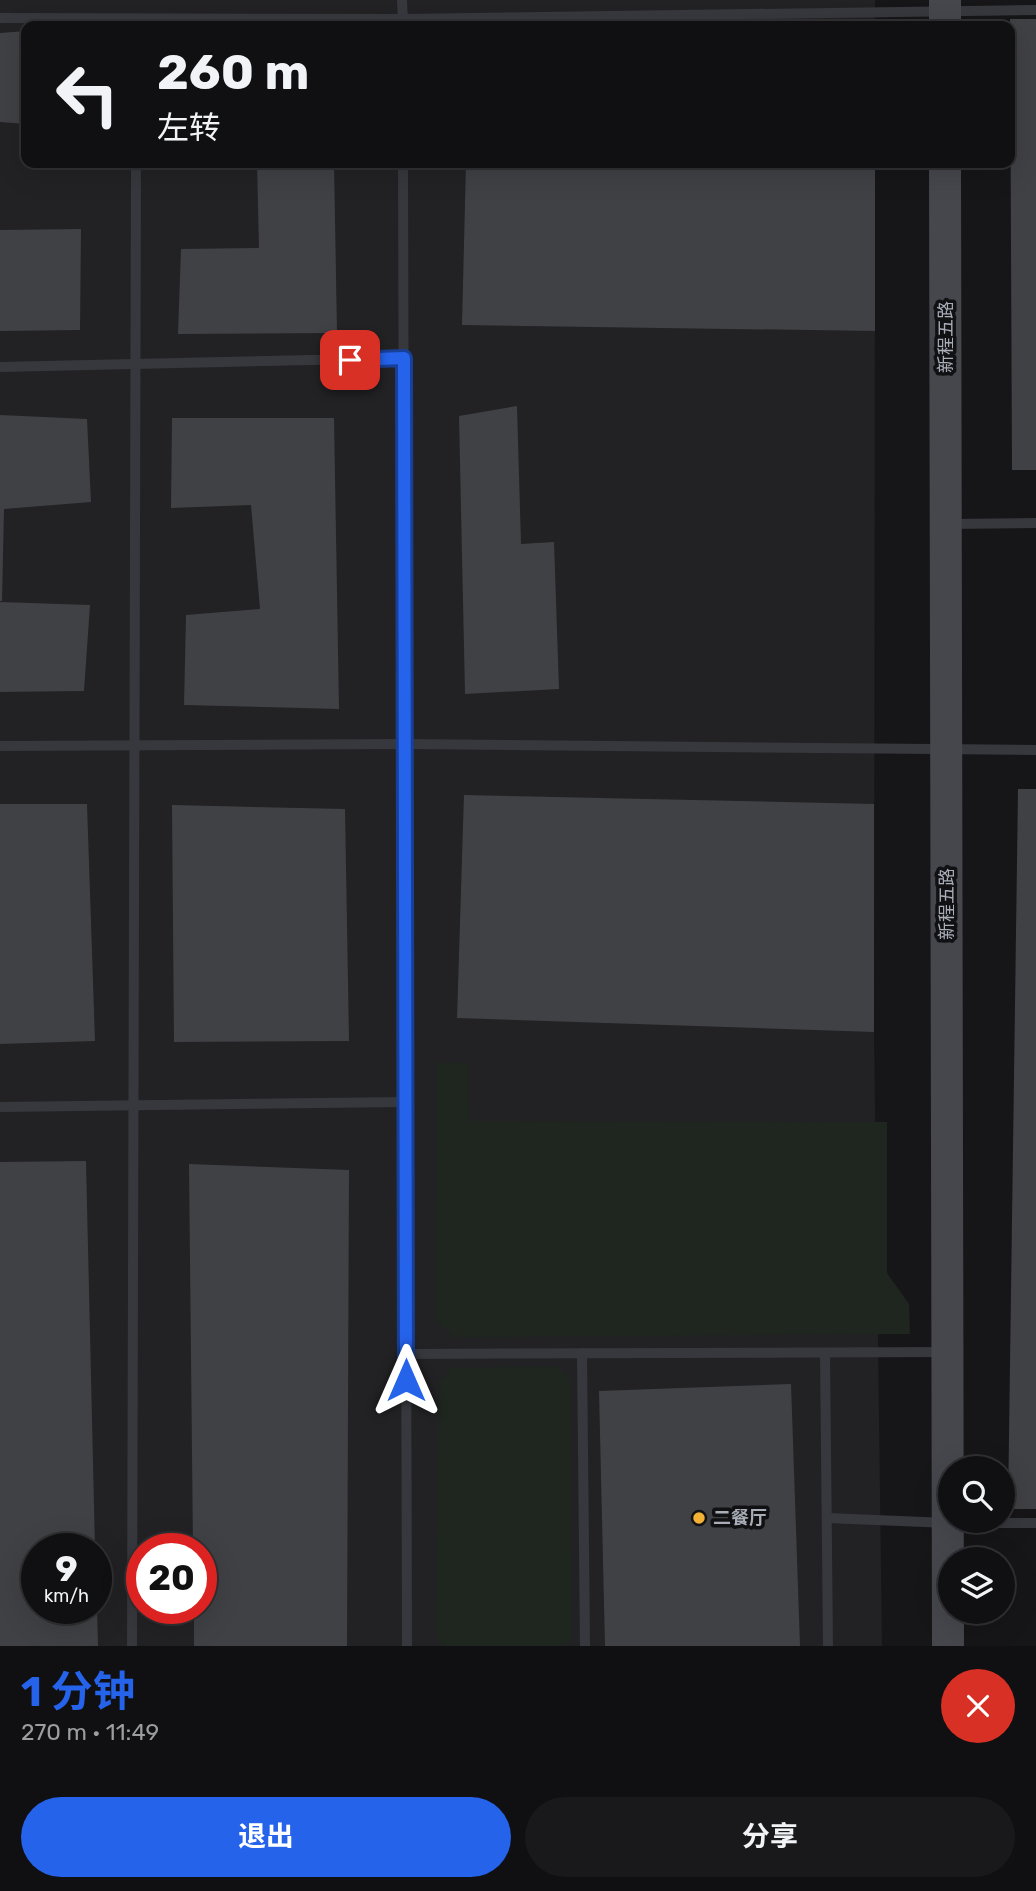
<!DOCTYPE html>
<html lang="zh">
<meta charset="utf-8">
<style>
:root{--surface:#101012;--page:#19191b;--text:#f1f3f6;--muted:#9c9d9f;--line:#303032;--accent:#2563eb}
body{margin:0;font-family:Rubik,"Noto Sans SC",sans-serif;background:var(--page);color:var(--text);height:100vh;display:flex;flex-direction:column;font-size:26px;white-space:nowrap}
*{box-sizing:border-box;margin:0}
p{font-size:23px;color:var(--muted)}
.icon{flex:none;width:38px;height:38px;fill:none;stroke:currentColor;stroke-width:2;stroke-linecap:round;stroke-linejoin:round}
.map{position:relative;height:1646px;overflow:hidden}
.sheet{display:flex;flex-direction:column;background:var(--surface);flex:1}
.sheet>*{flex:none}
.hud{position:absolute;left:21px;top:21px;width:994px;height:147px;border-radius:14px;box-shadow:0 7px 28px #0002,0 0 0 2px var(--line);background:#101012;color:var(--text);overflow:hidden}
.tools{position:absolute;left:938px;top:1456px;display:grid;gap:14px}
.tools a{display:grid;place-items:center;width:77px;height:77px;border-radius:50%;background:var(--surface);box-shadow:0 7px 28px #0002,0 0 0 2px var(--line);font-size:35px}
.speed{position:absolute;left:21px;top:1533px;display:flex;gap:14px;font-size:35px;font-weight:700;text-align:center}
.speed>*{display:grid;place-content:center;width:91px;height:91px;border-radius:50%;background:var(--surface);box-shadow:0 7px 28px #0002,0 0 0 2px var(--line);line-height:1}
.speed small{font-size:18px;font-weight:400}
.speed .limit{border:10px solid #d22;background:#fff;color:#111}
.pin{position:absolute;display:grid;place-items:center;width:60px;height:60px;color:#fff;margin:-30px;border-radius:14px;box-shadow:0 4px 10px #0006}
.me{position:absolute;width:77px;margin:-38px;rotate:0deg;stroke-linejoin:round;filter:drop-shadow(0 0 5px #0008)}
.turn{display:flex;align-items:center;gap:24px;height:147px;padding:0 21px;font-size:32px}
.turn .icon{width:91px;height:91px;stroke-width:2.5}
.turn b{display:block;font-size:49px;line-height:60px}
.round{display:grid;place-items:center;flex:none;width:74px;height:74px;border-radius:37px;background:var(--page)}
.overview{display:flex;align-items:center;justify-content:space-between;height:119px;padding:0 21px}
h1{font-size:42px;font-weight:700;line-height:52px;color:var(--accent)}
.cta{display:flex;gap:14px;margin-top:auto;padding:14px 21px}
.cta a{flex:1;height:80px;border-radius:42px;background:var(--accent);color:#fff;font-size:28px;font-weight:700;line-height:80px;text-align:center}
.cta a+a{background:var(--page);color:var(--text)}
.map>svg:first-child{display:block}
</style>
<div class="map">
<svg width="1036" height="1646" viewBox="0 0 1036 1646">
<rect width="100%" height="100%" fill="#161618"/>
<path fill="#222225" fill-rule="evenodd" d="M0 0H875V26H26V163H875L874 1032 882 1646H0ZM37 1549H96V1608H37ZM142 1549H201V1608H142Z"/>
<g fill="#1e261f">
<polygon points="436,1063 468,1063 469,1121 887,1122 887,1273 909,1304 910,1334 454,1337 435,1320"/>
<polygon points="556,1366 571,1381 572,1640 564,1646 443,1646 435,1633 439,1382 452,1368"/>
</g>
<g fill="#404145">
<polygon points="1010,19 1036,19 1036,470 1012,470"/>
<polygon points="26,31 26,124 0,122 0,33"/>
<polygon points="257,163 334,163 337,333 178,334 181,249 259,248"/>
<polygon points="466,163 875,163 875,331 462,325"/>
<polygon points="81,229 80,330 0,331 0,230"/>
<polygon points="517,406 521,544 554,542 559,689 465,694 459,416"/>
<polygon points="0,415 87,419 91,502 4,509 2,601 0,601"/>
<polygon points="172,418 334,418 339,709 184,705 186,615 260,609 251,505 171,508"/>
<polygon points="0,602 90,605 84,691 0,692"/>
<polygon points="1018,789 1036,789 1036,1509 1008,1509"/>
<polygon points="464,795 874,804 874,1032 457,1018"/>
<polygon points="0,804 87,804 95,1041 0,1044"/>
<polygon points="172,805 345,809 349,1041 174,1042"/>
<polygon points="86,1161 95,1549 37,1549 37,1608 97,1608 98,1646 0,1646 0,1162"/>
<polygon points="189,1164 349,1170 347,1646 194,1646 194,1608 201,1608 201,1549 193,1549"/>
<polygon points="791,1384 800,1646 605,1646 599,1391"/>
</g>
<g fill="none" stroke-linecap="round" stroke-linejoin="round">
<g stroke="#37383d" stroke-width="10">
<polyline points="402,0 403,23"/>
<polyline points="0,18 403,19 1036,10"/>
<polyline points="403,163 407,1646"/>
<polyline points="0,367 403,358"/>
<polyline points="949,524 1036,523"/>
<polyline points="0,746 404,744 1036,750"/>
<polyline points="0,1107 405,1102"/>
<polyline points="582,1353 585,1646"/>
<polyline points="825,1353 828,1646"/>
<polyline points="406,1354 945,1352"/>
<polyline points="827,1518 948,1523 1036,1523"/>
<polyline points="132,1646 136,163"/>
</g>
<g stroke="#45474d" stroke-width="32">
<polyline points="945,0 945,26"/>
<polyline points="945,163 948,1646"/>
</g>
</g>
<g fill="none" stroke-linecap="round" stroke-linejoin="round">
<g stroke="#184099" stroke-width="18">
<polyline id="route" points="350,360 404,358 406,1380"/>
</g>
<use href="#route" stroke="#2563eb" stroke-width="12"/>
</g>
<circle fill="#f2b134" stroke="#111113" stroke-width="2.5" cx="699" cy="1518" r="7"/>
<g text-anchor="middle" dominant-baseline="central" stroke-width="7" stroke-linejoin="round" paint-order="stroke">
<g font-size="18" fill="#a8adb8" stroke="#111113">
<text transform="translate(946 337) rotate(-90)">新程五路</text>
<text transform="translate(947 904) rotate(-90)">新程五路</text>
</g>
<g font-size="18" font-weight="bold" fill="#a8adb8" stroke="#111113" text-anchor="start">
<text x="713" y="1518">二餐厅</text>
</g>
</g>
</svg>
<div class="tools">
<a><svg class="icon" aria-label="search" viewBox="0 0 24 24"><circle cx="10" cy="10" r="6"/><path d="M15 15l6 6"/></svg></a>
<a><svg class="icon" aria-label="layers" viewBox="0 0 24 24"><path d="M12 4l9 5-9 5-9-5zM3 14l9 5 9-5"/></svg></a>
</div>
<div class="speed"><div>9<small>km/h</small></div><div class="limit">20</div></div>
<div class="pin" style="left:350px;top:360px;background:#d93025"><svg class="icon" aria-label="arrive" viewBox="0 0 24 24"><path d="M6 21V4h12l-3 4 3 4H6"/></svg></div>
<svg class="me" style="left:406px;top:1380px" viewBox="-20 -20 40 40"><path d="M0-17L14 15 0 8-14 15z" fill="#2563eb" stroke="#fff" stroke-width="4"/></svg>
<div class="hud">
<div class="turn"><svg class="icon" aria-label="left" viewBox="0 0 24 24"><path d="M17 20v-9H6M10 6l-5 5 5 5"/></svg><div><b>260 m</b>左转</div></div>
</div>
</div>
<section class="sheet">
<div class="overview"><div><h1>1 分钟</h1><p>270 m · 11:49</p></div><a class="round" style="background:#d93025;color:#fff"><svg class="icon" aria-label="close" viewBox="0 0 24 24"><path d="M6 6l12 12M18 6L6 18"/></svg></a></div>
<div class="cta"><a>退出</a><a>分享</a></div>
</section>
